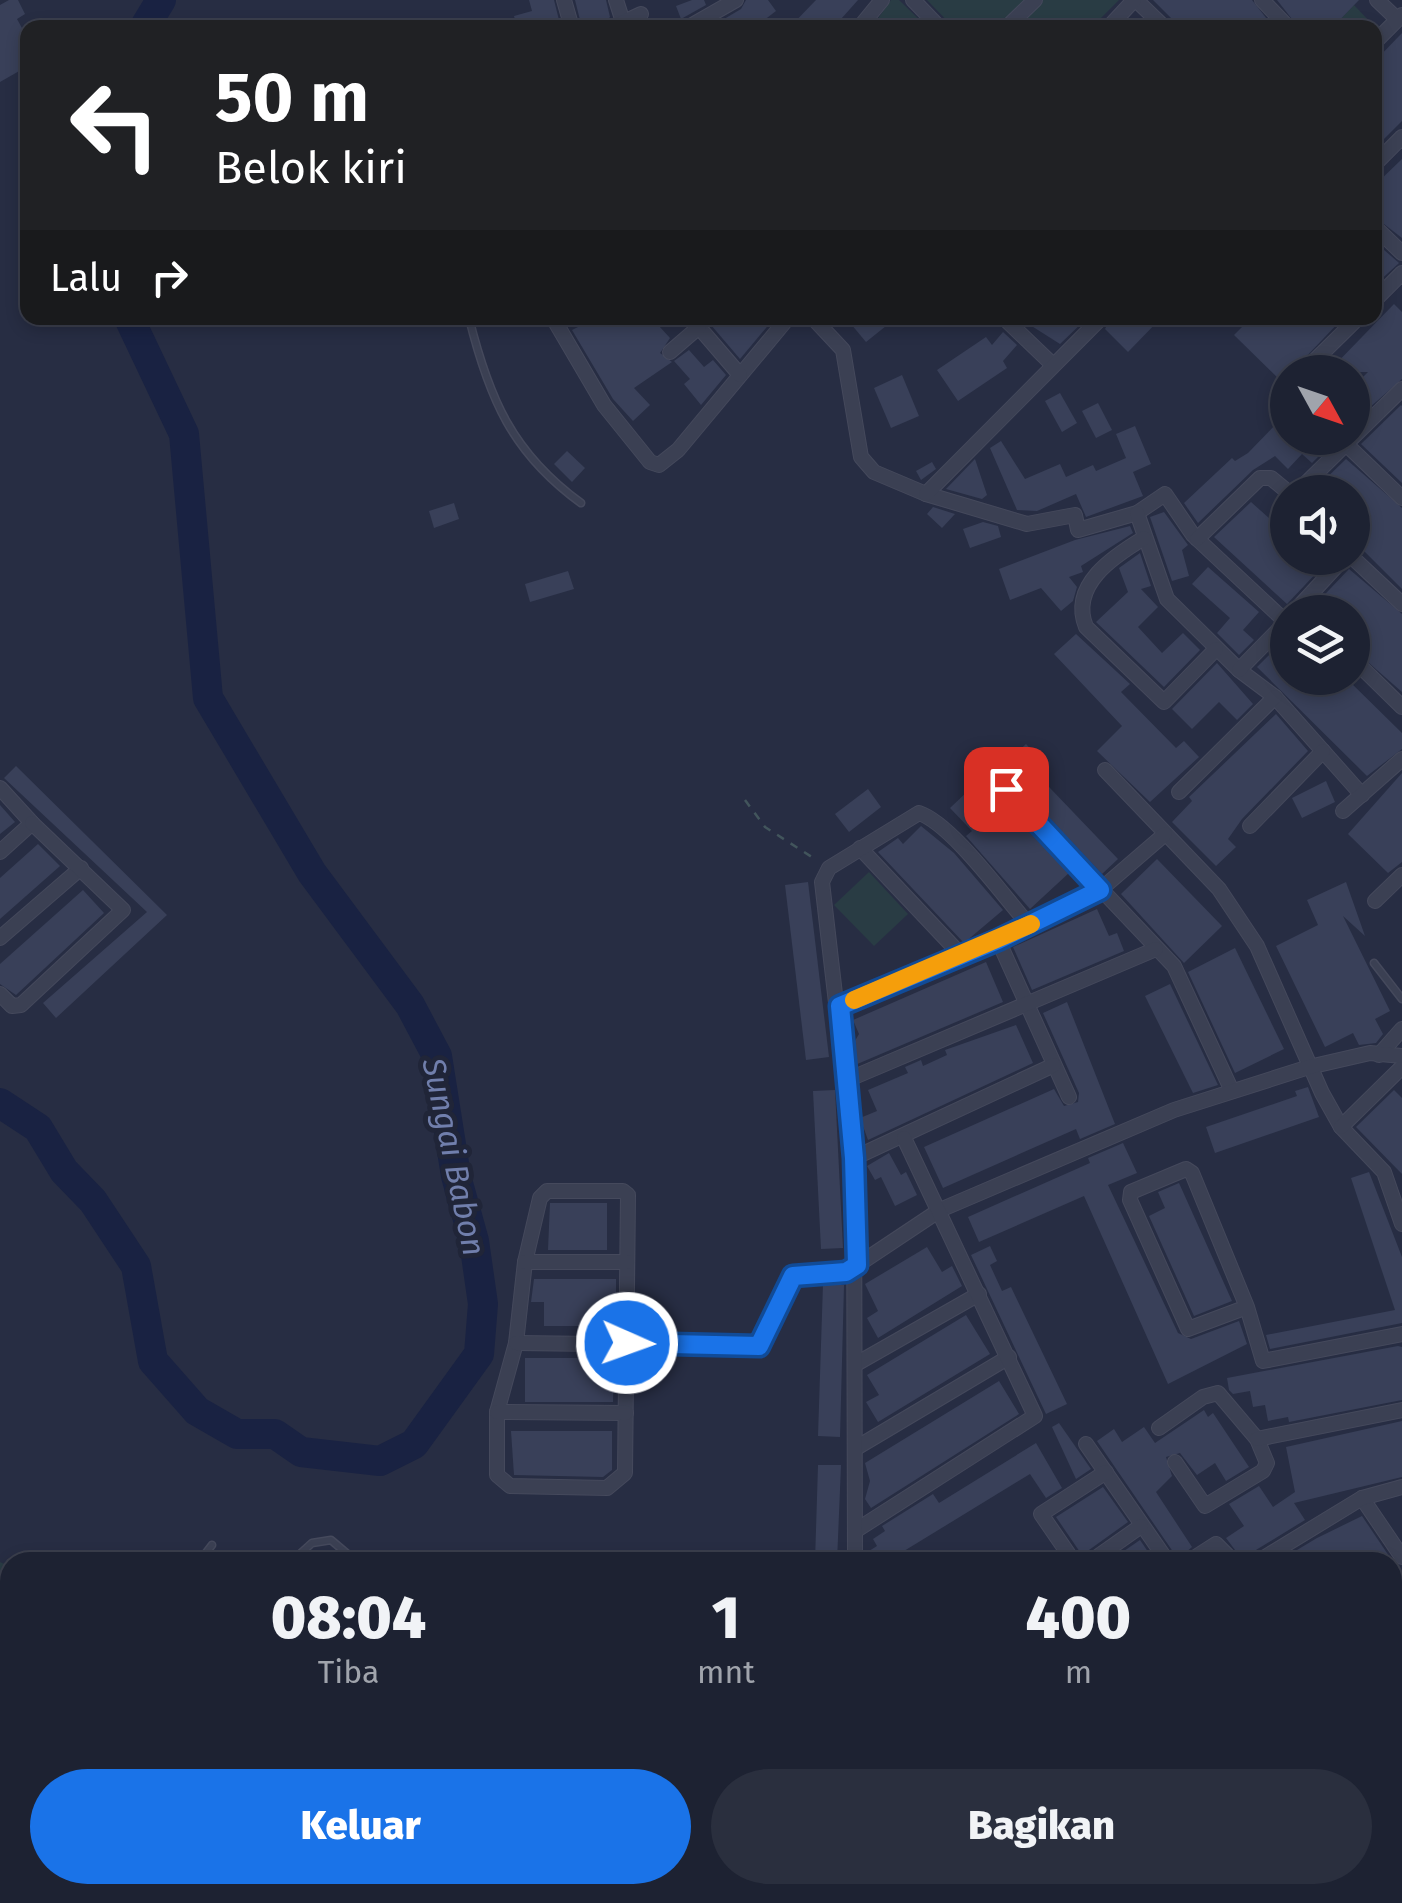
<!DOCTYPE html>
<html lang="id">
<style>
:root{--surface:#1d2232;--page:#2a2f3e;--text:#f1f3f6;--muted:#a0a4ac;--line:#3b3f4d;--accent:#1a73e8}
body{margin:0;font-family:"Fira Sans",sans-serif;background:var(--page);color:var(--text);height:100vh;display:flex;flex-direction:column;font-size:38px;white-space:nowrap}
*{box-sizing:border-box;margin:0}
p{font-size:32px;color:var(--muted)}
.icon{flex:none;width:55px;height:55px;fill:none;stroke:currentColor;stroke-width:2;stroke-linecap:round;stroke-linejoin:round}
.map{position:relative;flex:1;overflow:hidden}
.panel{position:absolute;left:0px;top:1552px;width:1402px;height:352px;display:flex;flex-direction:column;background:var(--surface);border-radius:30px 30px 0 0;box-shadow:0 5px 15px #0003,0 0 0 2px var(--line)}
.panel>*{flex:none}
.top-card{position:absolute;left:20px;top:20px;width:1362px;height:305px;border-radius:20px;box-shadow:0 5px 15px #0003,0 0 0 2px var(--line);background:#202124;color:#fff;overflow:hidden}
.needle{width:65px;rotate:130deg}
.controls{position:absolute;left:1270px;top:355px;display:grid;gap:20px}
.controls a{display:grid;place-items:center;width:100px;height:100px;border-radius:50%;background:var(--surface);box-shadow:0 5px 15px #0003,0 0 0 2px var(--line);font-size:50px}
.pin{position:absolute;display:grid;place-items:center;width:85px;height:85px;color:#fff;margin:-42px;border-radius:20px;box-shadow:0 5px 15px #0006}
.me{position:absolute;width:110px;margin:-55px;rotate:92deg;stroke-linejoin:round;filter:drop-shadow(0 0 8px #0008)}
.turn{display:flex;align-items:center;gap:35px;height:210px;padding:0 30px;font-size:45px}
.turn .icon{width:130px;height:130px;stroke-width:2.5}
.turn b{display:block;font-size:70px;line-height:85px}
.then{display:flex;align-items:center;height:95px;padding:0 30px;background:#0003;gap:20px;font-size:38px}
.eta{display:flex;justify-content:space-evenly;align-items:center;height:170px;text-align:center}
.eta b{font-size:60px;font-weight:800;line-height:70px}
.action{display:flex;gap:20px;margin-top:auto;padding:20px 30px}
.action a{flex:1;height:115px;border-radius:60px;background:var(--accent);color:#fff;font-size:40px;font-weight:800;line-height:115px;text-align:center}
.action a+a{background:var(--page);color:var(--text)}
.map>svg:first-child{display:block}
</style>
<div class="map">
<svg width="1402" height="1903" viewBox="0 0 1402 1903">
<rect width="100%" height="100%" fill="#272d43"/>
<g fill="#293c44">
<polygon points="891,0 899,0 927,27 872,27"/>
<polygon points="927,0 1119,0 1091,28 953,27"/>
<polygon points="1354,5 1372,24 1368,27 1332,28"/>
<polygon points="869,872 908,914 874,946 834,905"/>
<polygon points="0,1562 10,1567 10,1741 0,1741"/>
</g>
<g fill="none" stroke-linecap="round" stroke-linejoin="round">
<g stroke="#192242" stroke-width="30">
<polyline points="144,28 161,0"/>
<polyline points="0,1103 38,1128 64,1171 93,1201 136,1266 153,1361 197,1411 237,1434 275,1434 301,1452 380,1461 414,1444 479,1354 483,1304 474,1241 456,1176 437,1056 410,1005 312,873 208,698 184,434 129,318"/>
</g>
</g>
<g fill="#394059">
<polygon points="9,0 18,0 25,14 17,19 28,39 28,66 0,82 0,5"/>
<polygon points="529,0 554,0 561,28 517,28 514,16 532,11"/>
<polygon points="575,0 606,0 610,17 600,28 582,28"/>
<polygon points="692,0 704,0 706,5 681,19 676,6"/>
<polygon points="746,0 768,0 776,11 754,28 709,28 741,9"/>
<polygon points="816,0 858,0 833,28 789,28"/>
<polygon points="1153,0 1252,0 1274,28 1181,28"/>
<polygon points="1277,0 1359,0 1332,28 1299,28"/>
<polygon points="1402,33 1402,121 1375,148 1375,61"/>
<polygon points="1402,159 1402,238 1375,217 1375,185"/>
<polygon points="1375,242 1399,263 1375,285"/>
<polygon points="1394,304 1402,312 1402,379 1352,423 1352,388 1368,372 1328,372"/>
<polygon points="596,318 667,318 659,326 670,338 660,353 672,362 634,388 650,405 633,421 613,399 572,330"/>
<polygon points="705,318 768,318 771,322 740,359"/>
<polygon points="846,318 879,318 886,326 866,342"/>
<polygon points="1019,318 1087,318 1060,344"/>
<polygon points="1111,318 1161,318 1128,352 1105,329"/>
<polygon points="1251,318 1343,318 1282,382 1234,335"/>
<polygon points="1003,332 1017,345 1003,361 1007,368 958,401 937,370 986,337 992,345"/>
<polygon points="689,350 704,367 713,360 726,375 701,405 684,384 690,379 674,361"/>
<polygon points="902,375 919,416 891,428 874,388"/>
<polygon points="1060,393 1077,423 1062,432 1045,401"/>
<polygon points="1098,403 1112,430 1096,438 1082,411"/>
<polygon points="1401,405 1402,406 1402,483 1361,444"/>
<polygon points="1278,422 1288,438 1337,438 1312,463 1302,454 1288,469 1275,456 1253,470 1198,523 1184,503 1232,458 1235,461 1248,453"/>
<polygon points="1135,426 1151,464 1133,472 1143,496 1086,517 1076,494 1037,511 1017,510 990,448 1001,441 1025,479 1060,464 1066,477 1093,465 1096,471 1126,458 1116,434"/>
<polygon points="567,451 585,468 572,482 554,464"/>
<polygon points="975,459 987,495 982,499 946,489"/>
<polygon points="1346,459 1402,508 1402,589 1352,539 1352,492 1312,492"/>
<polygon points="932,462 936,469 921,480 916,471"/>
<polygon points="1251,502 1288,535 1288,558 1312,558 1322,567 1287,604 1214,537"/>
<polygon points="454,503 459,519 434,528 429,511"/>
<polygon points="933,507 955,514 942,528 927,514"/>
<polygon points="1164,512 1188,545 1182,550 1189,576 1172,581 1150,517"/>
<polygon points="983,522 998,526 1001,537 970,548 963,529"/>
<polygon points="1130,526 1133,533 1081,566 1083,572 1069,577 1077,587 1073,601 1061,611 1041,588 1010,600 999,569 1075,540"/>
<polygon points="1140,553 1151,586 1141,589 1158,607 1138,627 1162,653 1183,633 1200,650 1164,687 1096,622 1128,592 1119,568"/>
<polygon points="1208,567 1259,612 1243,630 1254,640 1239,655 1217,633 1230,618 1192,584"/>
<polygon points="1349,569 1402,614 1402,692 1352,648 1352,612 1310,610"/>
<polygon points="568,571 574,589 530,602 525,584"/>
<polygon points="1076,634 1130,684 1121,692 1176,748 1184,741 1199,757 1150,802 1097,751 1122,726 1054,654"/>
<polygon points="1288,636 1288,678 1346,678 1402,733 1402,749 1367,776 1257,667"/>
<polygon points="1217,663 1253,704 1237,720 1219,702 1192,729 1172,709"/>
<polygon points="1276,714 1308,751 1242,819 1228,839 1236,847 1216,866 1172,822 1192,801 1189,797"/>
<polygon points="1026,744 1037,756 1028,765 1118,859 1102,874 1028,796 1033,792 1006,763"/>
<polygon points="16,766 167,915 56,1018 43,1003 147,912 4,778"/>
<polygon points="1402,773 1402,862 1388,873 1348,834"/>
<polygon points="1326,781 1335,802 1302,818 1292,798"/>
<polygon points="868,789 881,807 849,832 835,814"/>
<polygon points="970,789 992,812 1001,803 1012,811 1070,872 1030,909 966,836 972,831 950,808"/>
<polygon points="0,805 15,822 0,834"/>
<polygon points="921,826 954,853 1003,910 964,943 878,852 898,838 903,844"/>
<polygon points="38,844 60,866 0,919 0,878"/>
<polygon points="1157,859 1222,926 1184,963 1121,894"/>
<polygon points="808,882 829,1057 806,1060 785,885"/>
<polygon points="1346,882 1365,936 1343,916 1390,1011 1375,1019 1383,1034 1376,1043 1359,1045 1353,1033 1325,1047 1276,946 1318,925 1307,900"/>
<polygon points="83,890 104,913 16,995 0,984 0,964"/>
<polygon points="1097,909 1109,936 1117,933 1124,951 1032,990 1013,947"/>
<polygon points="1235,948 1284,1049 1235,1073 1188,972"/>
<polygon points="986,962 1003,1002 855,1065 852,1046 859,1034 853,1020"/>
<polygon points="1170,984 1218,1085 1193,1093 1145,996"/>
<polygon points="1067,1002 1115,1124 1080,1139 1076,1129 943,1188 924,1147 1054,1089 1064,1106 1078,1102 1079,1093 1043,1013"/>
<polygon points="1016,1025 1033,1063 868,1140 860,1118 877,1111 868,1090 908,1073 905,1067 921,1060 923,1066 947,1055 945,1050"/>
<polygon points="1308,1087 1319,1117 1215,1153 1206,1127 1297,1096 1295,1091"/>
<polygon points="835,1090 843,1248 821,1249 813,1091"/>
<polygon points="1394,1090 1402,1098 1402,1174 1356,1127"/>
<polygon points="1123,1143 1137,1173 1108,1185 1178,1333 1191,1339 1239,1321 1247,1344 1168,1384 1084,1196 979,1242 968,1217 1090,1163 1088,1158"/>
<polygon points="889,1153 901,1175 906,1172 917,1195 895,1206 881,1177 875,1180 867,1166"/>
<polygon points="1369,1172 1402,1257 1402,1323 1270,1349 1266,1335 1395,1310 1351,1178"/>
<polygon points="1179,1183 1232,1301 1194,1316 1149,1216 1165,1208 1158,1192"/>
<polygon points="550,1203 607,1203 607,1250 548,1250"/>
<polygon points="990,1246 997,1261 990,1265 1002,1291 1011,1287 1067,1404 1046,1414 971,1255"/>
<polygon points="927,1247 942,1272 952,1266 962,1286 878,1338 867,1318 878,1311 865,1284"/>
<polygon points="534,1279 616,1279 616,1326 544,1326 544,1302 531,1302"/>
<polygon points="823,1284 844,1285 840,1437 818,1436"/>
<polygon points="966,1315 990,1354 878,1422 866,1402 879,1395 867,1375"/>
<polygon points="1398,1346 1402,1347 1402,1400 1289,1422 1288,1417 1268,1421 1265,1405 1253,1407 1250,1391 1233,1394 1229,1390 1227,1378"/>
<polygon points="525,1358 614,1358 613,1402 525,1402"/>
<polygon points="999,1381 1019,1414 871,1508 865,1499 870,1481 865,1463"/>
<polygon points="1204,1410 1208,1417 1213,1413 1249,1467 1226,1481 1215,1463 1197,1475 1180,1453 1166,1457 1172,1476 1156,1492 1192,1547 1178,1559 1097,1441 1114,1429 1122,1442 1144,1427 1155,1443"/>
<polygon points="1402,1421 1402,1477 1294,1503 1305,1520 1251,1553 1244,1562 1226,1538 1244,1526 1229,1504 1259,1486 1273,1507 1295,1492 1286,1447"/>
<polygon points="1059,1423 1091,1469 1076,1479 1052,1427"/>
<polygon points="511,1431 612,1431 612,1470 603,1477 514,1475"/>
<polygon points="1036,1443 1062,1488 1046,1498 1030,1474 886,1562 876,1562 869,1551 877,1546 873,1539 885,1531 882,1526 933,1494 939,1503"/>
<polygon points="818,1465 841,1465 837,1562 815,1562"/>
<polygon points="1103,1487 1128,1522 1082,1555 1056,1517"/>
<polygon points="1362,1516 1393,1562 1277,1562 1317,1538"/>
<polygon points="1140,1540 1155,1562 1108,1562"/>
</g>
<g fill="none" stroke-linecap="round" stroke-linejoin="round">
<g stroke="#45495c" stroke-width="9">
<g id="lane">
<path d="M469 318C489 398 512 453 581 503"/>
<polyline points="1374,963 1402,999"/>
<polyline points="199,1562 212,1545"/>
<polyline points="291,1562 312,1543 331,1540 357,1562"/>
<polyline points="0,1803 10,1795"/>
</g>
</g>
<g stroke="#45495c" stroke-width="16">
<g id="street">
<polyline points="564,0 572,28"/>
<polyline points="616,0 623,22"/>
<polyline points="913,0 940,28"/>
<polyline points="1136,0 1165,28"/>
<polyline points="1262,0 1289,28"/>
<polyline points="1377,0 1397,19"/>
<polyline points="611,28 641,14"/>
<polyline points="687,28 736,0"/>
<polyline points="859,28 882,0"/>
<polyline points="1006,28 1035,0"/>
<polyline points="1108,28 1134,0"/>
<polyline points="1375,42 1402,15"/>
<polyline points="1375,164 1402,137"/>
<polyline points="1375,227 1402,253"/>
<polyline points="1375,300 1402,273"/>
<polyline points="553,318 604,405 650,462 659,465 678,450 788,318"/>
<polyline points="691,318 740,375"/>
<polyline points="813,318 843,350 861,457 874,472 926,494 1027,524 1075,515 1078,530 1137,513 1165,494 1193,535 1286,622"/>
<polyline points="1004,318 1053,365"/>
<polyline points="670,352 699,327"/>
<polyline points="1303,372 1358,318"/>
<polyline points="1348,446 1402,498"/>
<polyline points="1297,492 1402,389"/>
<polyline points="926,494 1101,318"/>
<polyline points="1137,513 1167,599 1239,670 1275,697 1362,795"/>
<path d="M1144 538C1114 556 1069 585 1086 627L1164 702 1216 649"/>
<polyline points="1197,539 1260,478 1271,478 1288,492"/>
<polyline points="1352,557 1402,604"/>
<polyline points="1294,612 1344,558"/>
<polyline points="1352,658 1402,707"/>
<polyline points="1239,670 1288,620"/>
<polyline points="1105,770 1219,889 1257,946 1322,1093 1341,1127 1384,1172 1402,1224"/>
<polyline points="0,788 32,823 0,852"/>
<polyline points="1006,789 1174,966 1232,1091"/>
<polyline points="1179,792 1275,697"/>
<polyline points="1343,811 1402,759"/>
<polyline points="1250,826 1323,751"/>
<polyline points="860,848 961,955"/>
<polyline points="1375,901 1402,875"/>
<polyline points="0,938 81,868"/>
<polyline points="998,940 1069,1097"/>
<polyline points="0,994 12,1006 21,1005 123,910 32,823"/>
<polyline points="840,1006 998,940 1100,890 1165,834"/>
<polyline points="1379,1055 1402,1029"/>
<polyline points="847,1080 1156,949"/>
<polyline points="1341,1127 1402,1067"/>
<polyline points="854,1158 1054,1065"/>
<polygon points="547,1191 623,1191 628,1195 625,1473 607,1488 510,1486 497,1475 497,1412 516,1343 525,1262 540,1198"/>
<polyline points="525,1262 627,1262"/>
<polyline points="1247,1307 1188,1329 1130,1200 1131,1192 1186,1169 1192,1173 1247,1307 1263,1361 1402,1334"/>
<polyline points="516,1343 759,1346 795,1275 847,1272 940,1210 1174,1110 1309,1067 1370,1053 1402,1056"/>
<polyline points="856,1364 979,1294"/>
<polyline points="497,1412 626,1413"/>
<polyline points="1159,1428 1203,1397 1218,1393 1257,1439 1267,1463 1263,1471 1205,1506 1175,1462"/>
<polyline points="1257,1439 1402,1410"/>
<polyline points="1086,1444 1168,1562"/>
<polyline points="856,1448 1009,1357"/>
<polyline points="1362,1498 1402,1557"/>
<polyline points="855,1531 1035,1416 904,1138"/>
<path d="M855 1562 854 1158 822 882 829 868 919 813C952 824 1004 897 1029 925"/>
<polyline points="1074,1562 1041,1514 1106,1472"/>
<polyline points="1090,1562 1141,1526"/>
<polyline points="1188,1562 1216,1544 1234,1562"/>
<polyline points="1257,1562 1362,1498 1402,1487"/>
<polyline points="1392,1653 1402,1648"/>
<polyline points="1392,1796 1402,1804"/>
<polyline points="0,1837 10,1852"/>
<polyline points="1392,1886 1402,1890"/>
<polyline points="33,1895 37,1903"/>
<polyline points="186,1895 192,1903"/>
<polyline points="287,1895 294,1903"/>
<polyline points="1240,1895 1258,1903"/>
<polyline points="157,1903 170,1895"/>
<polyline points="310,1903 319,1895"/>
<polyline points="1066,1903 1082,1895"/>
<polyline points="1114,1903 1119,1895"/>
<polyline points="1196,1903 1200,1895"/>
<polyline points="1358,1903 1362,1895"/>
</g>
</g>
<polyline stroke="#42555c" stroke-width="2.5" stroke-dasharray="8 8" stroke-linecap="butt" points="745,800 765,827 815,859"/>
<use href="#lane" stroke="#3b4053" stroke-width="6"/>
<use href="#street" stroke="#3b4053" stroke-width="14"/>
</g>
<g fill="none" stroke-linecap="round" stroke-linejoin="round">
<g stroke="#114b97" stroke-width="25">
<polyline id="route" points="627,1343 759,1346 793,1276 846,1272 857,1265 854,1158 840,1006 998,940 1100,890 1006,789"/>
</g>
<use href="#route" stroke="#1a73e8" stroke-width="18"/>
<polyline stroke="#f59e0b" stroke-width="18" points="854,1000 1031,924"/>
</g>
<g text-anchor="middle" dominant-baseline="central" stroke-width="10" stroke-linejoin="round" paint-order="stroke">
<g font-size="32" font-style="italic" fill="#717fac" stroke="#202538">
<text transform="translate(454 1157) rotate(78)">Sungai Babon</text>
</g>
</g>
</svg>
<div class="controls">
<a><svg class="needle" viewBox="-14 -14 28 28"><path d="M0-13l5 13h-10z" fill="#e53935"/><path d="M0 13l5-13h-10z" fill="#a0a4ac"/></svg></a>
<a><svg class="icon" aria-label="sound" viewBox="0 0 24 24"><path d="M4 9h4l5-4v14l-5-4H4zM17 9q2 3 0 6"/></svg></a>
<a><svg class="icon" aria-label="layers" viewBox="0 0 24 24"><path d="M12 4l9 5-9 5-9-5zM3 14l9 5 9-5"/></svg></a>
</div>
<div class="pin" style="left:1006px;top:789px;background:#d93025"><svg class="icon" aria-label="arrive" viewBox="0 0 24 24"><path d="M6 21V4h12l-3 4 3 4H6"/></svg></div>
<svg class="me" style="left:627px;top:1343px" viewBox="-20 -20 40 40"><circle r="17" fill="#1a73e8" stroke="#fff" stroke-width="3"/><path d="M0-11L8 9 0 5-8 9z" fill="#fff"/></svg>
<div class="top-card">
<div class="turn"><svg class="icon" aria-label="left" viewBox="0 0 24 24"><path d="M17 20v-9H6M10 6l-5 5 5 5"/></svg><div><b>50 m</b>Belok kiri</div></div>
<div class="then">Lalu<svg class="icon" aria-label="right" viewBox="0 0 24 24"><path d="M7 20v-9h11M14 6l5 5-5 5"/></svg></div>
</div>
<section class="panel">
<div class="eta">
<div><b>08:04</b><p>Tiba</p></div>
<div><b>1</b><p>mnt</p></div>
<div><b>400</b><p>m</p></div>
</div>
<div class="action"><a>Keluar</a><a>Bagikan</a></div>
</section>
</div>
